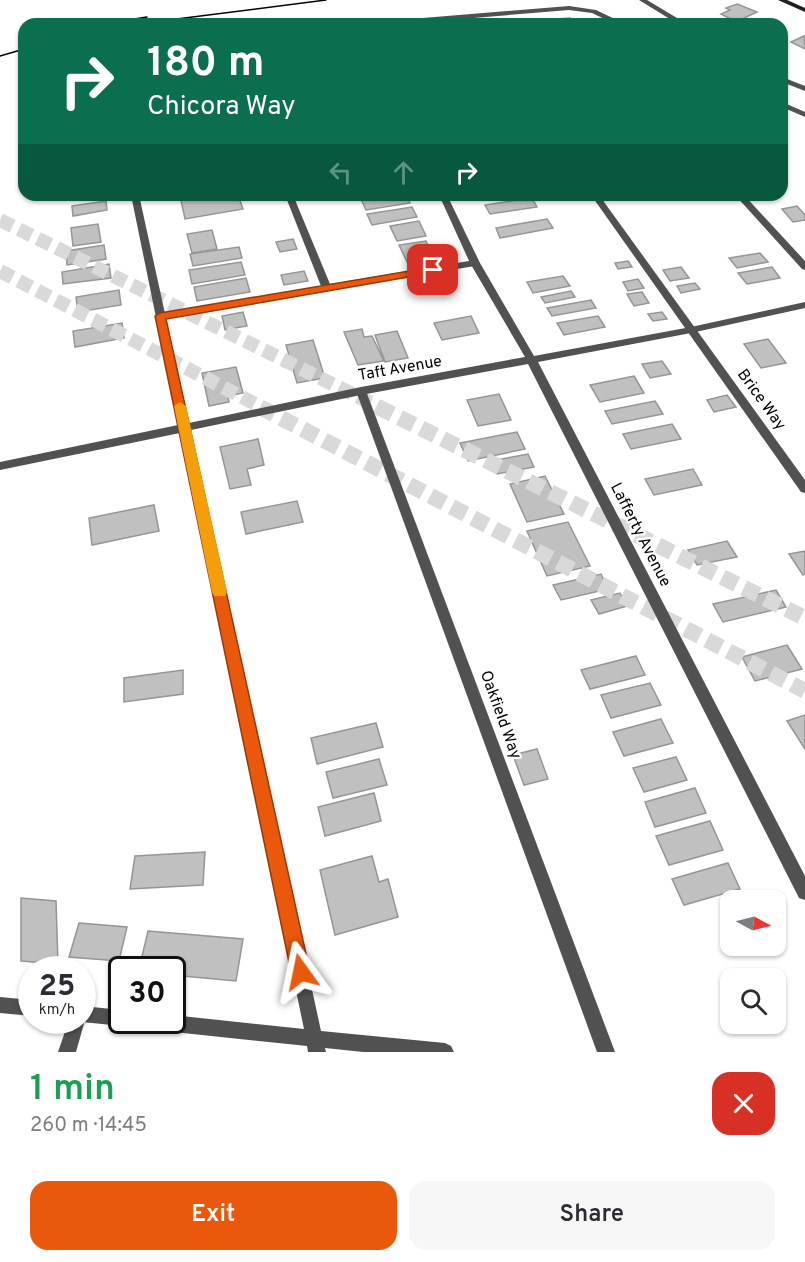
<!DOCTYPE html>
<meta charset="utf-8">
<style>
:root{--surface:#fff;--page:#f7f7f7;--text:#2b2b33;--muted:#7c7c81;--accent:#ea580c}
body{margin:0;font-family:Overpass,sans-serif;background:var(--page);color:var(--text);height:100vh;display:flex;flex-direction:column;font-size:22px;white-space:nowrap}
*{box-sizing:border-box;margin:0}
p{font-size:20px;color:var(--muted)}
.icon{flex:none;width:33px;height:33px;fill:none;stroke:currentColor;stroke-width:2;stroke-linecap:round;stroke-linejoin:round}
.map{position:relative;height:1052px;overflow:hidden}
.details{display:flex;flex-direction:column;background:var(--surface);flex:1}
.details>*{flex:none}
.guide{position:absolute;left:18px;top:18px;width:770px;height:183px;border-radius:18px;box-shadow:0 2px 4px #0004;background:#0b6e4f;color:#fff;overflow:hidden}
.needle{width:39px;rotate:97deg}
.controls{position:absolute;left:720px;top:890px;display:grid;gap:12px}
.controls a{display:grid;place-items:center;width:66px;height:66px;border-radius:12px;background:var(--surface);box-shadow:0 2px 4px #0004;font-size:30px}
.speed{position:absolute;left:18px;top:956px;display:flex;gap:12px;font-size:30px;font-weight:700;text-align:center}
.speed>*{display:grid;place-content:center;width:78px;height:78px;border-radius:50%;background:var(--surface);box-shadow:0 2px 4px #0004;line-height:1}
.speed small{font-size:15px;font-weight:400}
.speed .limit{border:3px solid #111;border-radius:9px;background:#fff;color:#111}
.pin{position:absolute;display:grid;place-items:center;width:51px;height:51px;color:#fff;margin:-26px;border-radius:12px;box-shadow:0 3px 9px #0006}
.me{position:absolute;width:66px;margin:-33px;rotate:348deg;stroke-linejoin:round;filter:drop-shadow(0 0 4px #0008)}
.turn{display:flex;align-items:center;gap:21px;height:126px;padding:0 30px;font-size:27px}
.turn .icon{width:78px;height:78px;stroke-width:2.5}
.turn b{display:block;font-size:42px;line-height:51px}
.lanes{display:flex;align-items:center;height:57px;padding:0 30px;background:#0003;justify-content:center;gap:30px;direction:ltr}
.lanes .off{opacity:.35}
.round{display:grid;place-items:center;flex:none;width:63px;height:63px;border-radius:18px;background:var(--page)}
.headline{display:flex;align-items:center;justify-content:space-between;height:102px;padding:0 30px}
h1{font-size:36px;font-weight:600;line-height:45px;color:#1e9e55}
.button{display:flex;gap:12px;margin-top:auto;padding:12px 30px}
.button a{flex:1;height:69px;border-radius:18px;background:var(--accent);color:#fff;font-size:24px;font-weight:600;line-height:69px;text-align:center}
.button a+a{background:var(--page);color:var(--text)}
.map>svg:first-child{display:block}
</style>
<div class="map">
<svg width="805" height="1052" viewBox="0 0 805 1052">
<rect width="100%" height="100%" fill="#fff"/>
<g fill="#c0c0c0" stroke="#959595" stroke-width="1.5">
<polygon points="737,4 757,12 736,22 721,14 730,10 726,8"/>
<polygon points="570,18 574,24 517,22"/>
<polygon points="804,36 805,49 791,42"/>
<polygon points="238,195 243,209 185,219 180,196"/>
<polygon points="384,195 406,195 410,203 366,210 361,199"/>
<polygon points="532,198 537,207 490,214 485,205"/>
<polygon points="106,201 107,210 73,216 72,206"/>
<polygon points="797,206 805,215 805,220 793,222 782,209"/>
<polygon points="412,207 417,217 372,225 367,214"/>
<polygon points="547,219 553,228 500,238 496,228"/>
<polygon points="419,221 426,236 397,241 390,226"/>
<polygon points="98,224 101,242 73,246 71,228"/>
<polygon points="212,230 217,249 192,253 187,234"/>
<polygon points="293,239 297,249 280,252 276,242"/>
<polygon points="426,241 435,261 409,266 399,245"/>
<polygon points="104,245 106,259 67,265 66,251"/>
<polygon points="239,247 242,258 193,266 190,254"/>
<polygon points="760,253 768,262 737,268 729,258"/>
<polygon points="628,261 632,267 618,269 615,263"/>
<polygon points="241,262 245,275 192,284 189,270"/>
<polygon points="109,264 111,278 63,284 62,272"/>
<polygon points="681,267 689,278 670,281 663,270"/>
<polygon points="772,267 780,278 747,284 738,273"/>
<polygon points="304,271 308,281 284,285 281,275"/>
<polygon points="563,276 570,286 533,293 527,282"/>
<polygon points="246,278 250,292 197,301 194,287"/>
<polygon points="638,279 644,288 628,291 623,282"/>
<polygon points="695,283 700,289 681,293 677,286"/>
<polygon points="119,290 121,305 78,312 76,297"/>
<polygon points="571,291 575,297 545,303 541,297"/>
<polygon points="642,292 649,303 634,306 627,294"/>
<polygon points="591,300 596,308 552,316 547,308"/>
<polygon points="243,312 247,326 225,330 222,316"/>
<polygon points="662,312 667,319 653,321 648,314"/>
<polygon points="471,316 479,333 442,340 434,323"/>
<polygon points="598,316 605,327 564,335 557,323"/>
<polygon points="122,323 124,338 75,347 73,331"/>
<polygon points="362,329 364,337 372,336 384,361 358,365 344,332"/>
<polygon points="397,331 408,358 385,362 375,335"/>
<polygon points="768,339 786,363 761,368 744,344"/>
<polygon points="313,340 325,378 297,383 286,345"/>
<polygon points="662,361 671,374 650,378 642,364"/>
<polygon points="236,367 243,393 228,396 229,402 209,406 202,373"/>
<polygon points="634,376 644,393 600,402 590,385"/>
<polygon points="499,394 511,420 478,426 467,400"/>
<polygon points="727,395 736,407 714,412 707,400"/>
<polygon points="655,401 663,414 612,424 605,411"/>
<polygon points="672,424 681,439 631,449 623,434"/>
<polygon points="517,432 525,449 468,461 460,443"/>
<polygon points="258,439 264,465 247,469 251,485 230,489 220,447"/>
<polygon points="528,454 534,467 497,474 491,461"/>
<polygon points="693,469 702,485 654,495 645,479"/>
<polygon points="545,476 564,514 527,522 510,484"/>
<polygon points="297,501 303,522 246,534 241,512"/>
<polygon points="154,505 159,531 92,545 89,518"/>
<polygon points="568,522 590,566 547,576 527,531"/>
<polygon points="727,541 737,557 697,565 688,550"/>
<polygon points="805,551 805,574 803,575 789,554"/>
<polygon points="601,574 608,589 561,600 553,585"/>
<polygon points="776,590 786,607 723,622 713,604"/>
<polygon points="620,593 627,606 599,614 591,600"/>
<polygon points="787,645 802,669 755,681 742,657"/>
<polygon points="636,656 645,675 590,689 581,670"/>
<polygon points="183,670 183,694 124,702 124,678"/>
<polygon points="650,683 661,705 611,718 601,695"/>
<polygon points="805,715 805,749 787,721"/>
<polygon points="661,719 673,743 624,756 613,732"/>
<polygon points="376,723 383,747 317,764 311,738"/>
<polygon points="537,749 548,779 524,785 513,755"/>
<polygon points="676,757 687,780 644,792 633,768"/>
<polygon points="379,759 387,785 333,798 326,772"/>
<polygon points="695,788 706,813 655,827 645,802"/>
<polygon points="374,793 381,821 325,836 318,807"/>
<polygon points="710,821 723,850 669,865 656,836"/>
<polygon points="205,852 203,885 130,889 135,856"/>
<polygon points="372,856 379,882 388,879 398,917 335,935 320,870"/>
<polygon points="728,863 740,889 684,905 672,879"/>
<polygon points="21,898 56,901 58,964 21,961"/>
<polygon points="79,923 127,927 119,961 69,957"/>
<polygon points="148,931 243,939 236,981 172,975 172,969 139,969"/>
</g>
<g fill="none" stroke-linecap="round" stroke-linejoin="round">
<g stroke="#d9d9d9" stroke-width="14" stroke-dasharray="14 7" stroke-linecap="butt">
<polyline points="0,220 381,408"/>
<polyline points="0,271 263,408"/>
</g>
<g stroke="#d9d9d9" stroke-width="16" stroke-dasharray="16 8" stroke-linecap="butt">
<polyline points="260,407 805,691"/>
<polyline points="378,407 805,618"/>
</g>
<g fill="#515151" fill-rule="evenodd">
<polygon points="639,0 647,0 687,24 678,24"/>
<polygon points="782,77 805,86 805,91 782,82"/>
<polygon points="285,195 293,195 330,284 475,260 480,263 475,266 156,318 156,314 160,313 321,286"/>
<polygon points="591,195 599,195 805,480 805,493 801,492"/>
<polygon points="361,387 366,391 615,1052 597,1052 356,391"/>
<polygon points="82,1014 85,1020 76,1052 58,1052 69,1020 82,1020"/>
</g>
<g fill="#515151" fill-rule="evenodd">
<polygon points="569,6 596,10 625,24 615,24 592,13 569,10 401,24 371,24 375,22"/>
<polygon points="782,102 805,112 805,117 782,107"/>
<polygon points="131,195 139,195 189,423 361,387 525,357 470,263 439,195 447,195 480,263 534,356 691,327 805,302 805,308 691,333 538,362 805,876 805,900 799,898 528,364 361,395 191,430 321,1031 445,1043 451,1046 454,1052 363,1052 325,1048 326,1052 308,1052 307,1046 136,1028 130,1026 129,1022 122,1026 82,1022 76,1020 82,1020 82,1006 122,1010 122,1020 172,1020 172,1015 304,1029 180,433 0,470 0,462 178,425"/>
<polygon points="735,195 744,195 805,261 805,270 802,269"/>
<polygon points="0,997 32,1000 32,1016 0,1013"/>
</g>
<polygon fill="#1e1e1e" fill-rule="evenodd" points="778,0 787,0 805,8 805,12"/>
<g stroke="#000" stroke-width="1.5">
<polyline points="103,24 147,17"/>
<polyline points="137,24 326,0"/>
<polyline points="0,56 24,49"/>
</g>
</g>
<polygon fill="#ea580c" stroke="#983908" stroke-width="1.5" points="433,267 437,268 437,272 166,319 310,972 307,978 301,981 294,978 291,972 155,316 160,313"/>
<polygon fill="#f59e0b" points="180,402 186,406 227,592 225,596 214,596 212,592 174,406"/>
<g text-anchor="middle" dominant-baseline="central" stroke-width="4.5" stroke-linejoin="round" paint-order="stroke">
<g font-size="16" fill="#000" stroke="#fff">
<text transform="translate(400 369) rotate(-10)">Taft Avenue</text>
<text transform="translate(761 400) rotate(54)">Brice Way</text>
<text transform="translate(640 535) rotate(63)">Lafferty Avenue</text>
<text transform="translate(500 715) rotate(70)">Oakfield Way</text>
</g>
</g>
</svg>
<div class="controls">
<a><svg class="needle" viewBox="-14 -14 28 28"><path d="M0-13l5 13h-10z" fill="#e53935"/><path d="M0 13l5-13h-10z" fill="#7c7c81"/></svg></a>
<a><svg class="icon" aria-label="search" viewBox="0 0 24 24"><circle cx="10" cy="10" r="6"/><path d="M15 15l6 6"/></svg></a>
</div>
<div class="speed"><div>25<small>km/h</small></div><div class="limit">30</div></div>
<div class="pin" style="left:433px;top:270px;background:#d93025"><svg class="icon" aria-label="arrive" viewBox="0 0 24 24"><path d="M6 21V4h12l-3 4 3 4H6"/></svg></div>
<svg class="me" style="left:301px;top:972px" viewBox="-20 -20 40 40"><path d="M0-17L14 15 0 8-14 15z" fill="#ea580c" stroke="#fff" stroke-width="4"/></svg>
<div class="guide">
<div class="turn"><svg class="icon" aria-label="right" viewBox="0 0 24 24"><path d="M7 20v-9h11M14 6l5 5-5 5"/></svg><div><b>180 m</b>Chicora Way</div></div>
<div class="lanes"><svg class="icon off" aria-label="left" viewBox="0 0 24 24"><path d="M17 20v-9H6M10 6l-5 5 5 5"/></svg><svg class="icon off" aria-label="ahead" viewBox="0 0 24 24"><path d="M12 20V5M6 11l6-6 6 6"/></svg><svg class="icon" aria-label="right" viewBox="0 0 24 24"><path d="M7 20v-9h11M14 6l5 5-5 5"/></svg></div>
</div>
</div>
<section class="details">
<div class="headline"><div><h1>1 min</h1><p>260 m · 14:45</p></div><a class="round" style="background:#d93025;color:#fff"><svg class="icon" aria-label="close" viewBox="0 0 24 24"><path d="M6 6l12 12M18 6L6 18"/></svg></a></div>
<div class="button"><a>Exit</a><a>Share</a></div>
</section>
